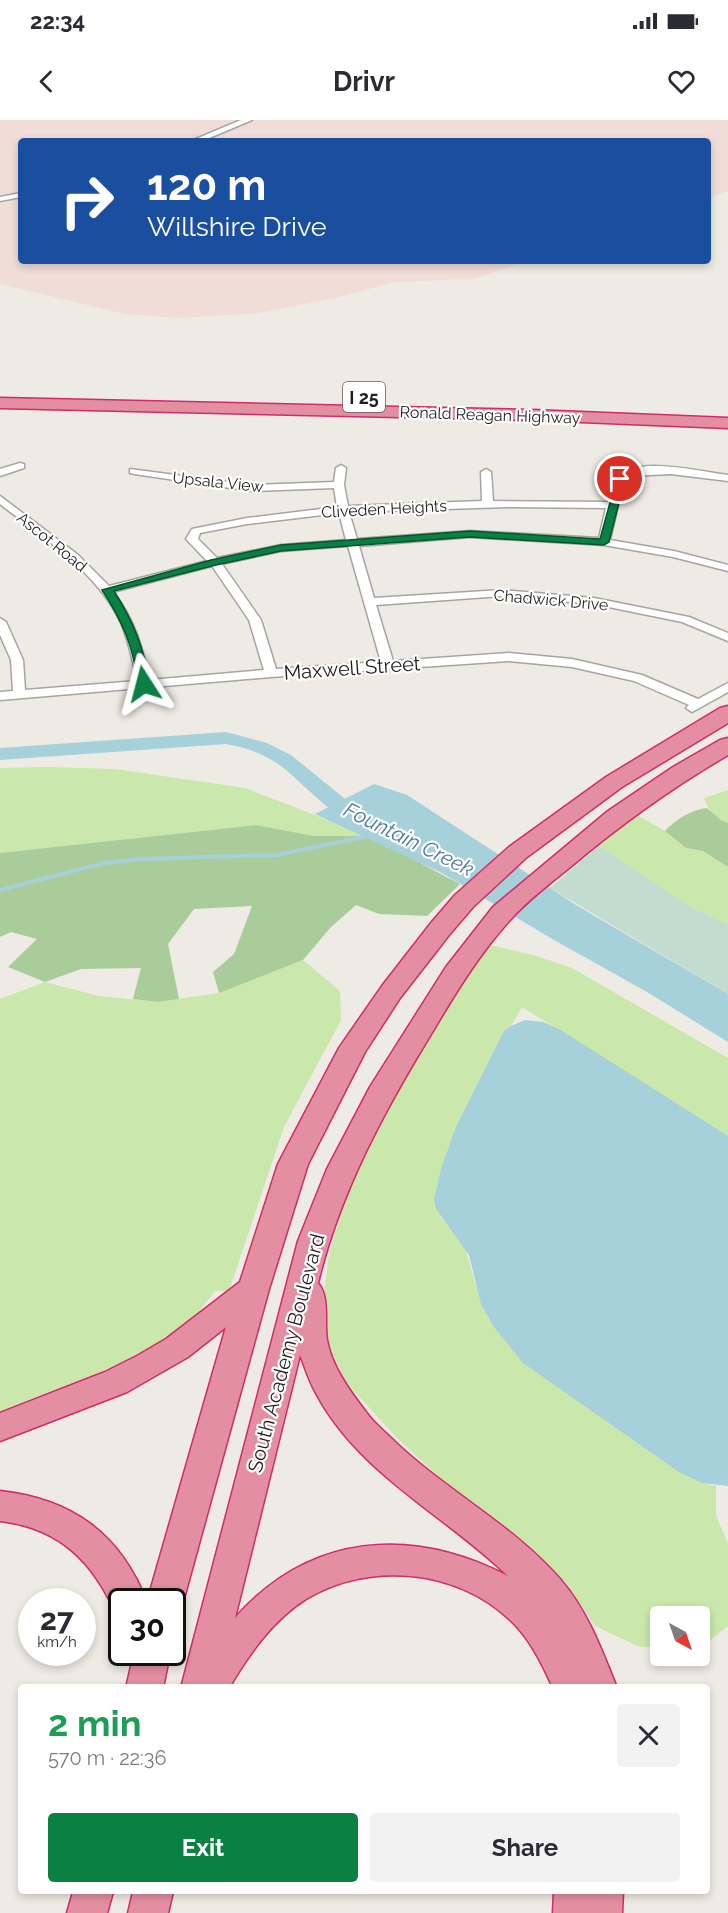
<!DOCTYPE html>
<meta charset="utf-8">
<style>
:root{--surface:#fff;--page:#f2f2f3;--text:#2b2b33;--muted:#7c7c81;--accent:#0b8043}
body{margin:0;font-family:Raleway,sans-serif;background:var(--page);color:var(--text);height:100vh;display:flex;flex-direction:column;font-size:22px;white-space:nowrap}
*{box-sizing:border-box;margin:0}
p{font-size:20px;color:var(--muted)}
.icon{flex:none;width:33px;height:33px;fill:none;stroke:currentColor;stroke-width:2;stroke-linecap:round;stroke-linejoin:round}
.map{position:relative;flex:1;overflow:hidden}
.side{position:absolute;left:18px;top:1564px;width:692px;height:210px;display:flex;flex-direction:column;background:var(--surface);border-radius:6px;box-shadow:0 3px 9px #0003}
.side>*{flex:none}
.guide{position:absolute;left:18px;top:18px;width:693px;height:126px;border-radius:6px;box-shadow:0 3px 9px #0003;background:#1a4fa0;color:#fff;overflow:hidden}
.needle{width:39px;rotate:140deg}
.controls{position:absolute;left:650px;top:1486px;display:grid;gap:12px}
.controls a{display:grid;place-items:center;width:60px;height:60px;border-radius:6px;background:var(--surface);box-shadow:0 3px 9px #0003;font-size:30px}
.speed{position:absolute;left:18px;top:1468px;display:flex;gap:12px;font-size:30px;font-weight:700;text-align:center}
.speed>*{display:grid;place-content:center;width:78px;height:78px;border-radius:50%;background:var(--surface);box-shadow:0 3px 9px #0003;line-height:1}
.speed small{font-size:15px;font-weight:400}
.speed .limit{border:3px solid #111;border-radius:9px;background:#fff;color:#111}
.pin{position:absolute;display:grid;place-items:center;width:51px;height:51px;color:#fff;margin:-26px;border:3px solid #fff;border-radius:50%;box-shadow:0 2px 6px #0007}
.me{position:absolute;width:66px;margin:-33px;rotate:351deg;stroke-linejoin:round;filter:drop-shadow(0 0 4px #0008)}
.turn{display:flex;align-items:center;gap:21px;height:126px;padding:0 30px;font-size:27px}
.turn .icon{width:78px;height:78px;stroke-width:2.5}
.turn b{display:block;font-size:42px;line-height:51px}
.round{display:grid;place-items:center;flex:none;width:63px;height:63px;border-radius:6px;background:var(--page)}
.head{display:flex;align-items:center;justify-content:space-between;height:102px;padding:0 30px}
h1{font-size:36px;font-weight:700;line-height:45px;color:#1e9e55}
.action{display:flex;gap:12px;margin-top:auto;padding:12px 30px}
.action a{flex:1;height:69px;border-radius:6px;background:var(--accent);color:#fff;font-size:24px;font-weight:700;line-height:69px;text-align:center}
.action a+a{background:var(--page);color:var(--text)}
.status{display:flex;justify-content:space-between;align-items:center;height:42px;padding:0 30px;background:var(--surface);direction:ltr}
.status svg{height:16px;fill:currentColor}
header{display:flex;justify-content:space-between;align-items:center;height:78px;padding:0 30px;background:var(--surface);font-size:27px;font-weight:700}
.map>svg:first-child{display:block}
</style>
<div class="status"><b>22:34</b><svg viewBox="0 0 49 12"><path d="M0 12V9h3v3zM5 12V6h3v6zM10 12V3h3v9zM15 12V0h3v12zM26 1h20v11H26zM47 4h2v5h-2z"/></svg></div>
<header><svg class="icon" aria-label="back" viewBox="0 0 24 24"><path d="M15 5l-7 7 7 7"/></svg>Drivr<svg class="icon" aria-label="heart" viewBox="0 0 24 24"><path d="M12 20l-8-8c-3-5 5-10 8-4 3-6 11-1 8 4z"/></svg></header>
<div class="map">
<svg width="728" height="1793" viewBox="0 0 728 1793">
<rect width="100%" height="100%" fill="#eeebe4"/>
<polygon fill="#f0ddd8" points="0,0 728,0 728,71 708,78 708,21 21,21 21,141 526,141 473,159 394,162 340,177 259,193 179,198 125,194 0,164"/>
<g fill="#cae7ac">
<polygon points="46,647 115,649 245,668 369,716 314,716 256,705 0,733 0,648"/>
<path d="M728 670V703C716 699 708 690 704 678Z"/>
<polygon points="637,695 665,711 686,728 703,731 728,747 728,804 690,787 599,726"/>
<polygon points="489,825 537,836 572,848 728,938 728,1016 522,887 511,906 504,911 440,1096 465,1127 476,1166 564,1271 702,1363 716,1366 716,1396 728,1423 728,1506 700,1528 699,1497 660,1497 660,1527 640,1527 595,1506 567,1464 524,1423 441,1359 395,1316 345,1261 330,1227 323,1186 328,1140 349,1062 442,882"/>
<polygon points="303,840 340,871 341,900 284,1007 229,1171 215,1171 178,1218 0,1295 0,879 45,862 99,876 158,882 219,873"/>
</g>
<g fill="#aacc9a">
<path d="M707 688 721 700 728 703V747L703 731 686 728 665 711C676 699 691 690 707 688Z"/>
<polygon points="256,705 314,716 369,716 460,764 427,796 379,794 356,785 331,807 303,840 219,873 213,852 234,834 252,786 194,789 168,824 179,879 158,882 133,879 141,848 81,849 45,862 8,847 37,819 11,812 0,817 0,733"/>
</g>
<polygon fill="#c2dccf" points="599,726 690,787 728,804 728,874 550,768"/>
<g fill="#a6d0da">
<polygon points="374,664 407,675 576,785 728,874 728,922 647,872 547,816 442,753 315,694"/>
<polygon points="525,900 543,902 559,909 728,1016 728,1366 702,1363 679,1352 523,1243 494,1207 481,1184 469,1135 436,1089 434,1079 441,1049 456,1007 504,911 511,906"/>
</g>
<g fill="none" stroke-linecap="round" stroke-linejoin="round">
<polyline stroke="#a6d0da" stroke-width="4" points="0,770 104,743 140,739 276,735 369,716"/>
<path fill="#a6d0da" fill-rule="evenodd" d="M226 612 267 623 291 635 371 700 368 704C342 711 300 658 278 644 262 633 244 627 226 624L0 640V628Z"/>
<g stroke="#a5a5a5" stroke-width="3">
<g id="street">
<polygon points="241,0 252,0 202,21 191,21"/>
<polygon points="21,73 21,77 0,81 0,77"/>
<polygon points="20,343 24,344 24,348 0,356 0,349"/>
<path d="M341 345 346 348 344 365 348 386 482 381 481 352 486 349 491 352 493 381 608 382C610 373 611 362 618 356 638 336 702 352 728 355V361L671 354 631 356 623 364 610 420 674 431 728 445V451L673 437 604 425 470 417 359 426 374 478 502 470 594 478 689 497 728 513V521L682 502 594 484 502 476 376 485 393 541 509 533 572 539 642 555 698 579 728 563V572L692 592 686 588 689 585 634 561 572 547 509 541 271 557 0 580V572L13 571 11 540 0 515V498L6 502 23 540 25 570 137 561C133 541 129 522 121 503 97 451 43 418 0 384V376L77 434 109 466 207 441 186 419 192 409 247 398 337 387 334 368 251 371 134 354 130 353V349L251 365 334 362 336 348ZM509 387 606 388 599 418 470 411 357 419 349 392ZM339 393 346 420 281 425 217 438 198 419 200 413 247 404ZM348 426 381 542 276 549 261 500 222 444 281 431ZM212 446 249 500 264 550 149 560C143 528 134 498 113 472Z"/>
</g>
</g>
<g stroke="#d22b6a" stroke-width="3">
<g id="highway">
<polygon points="0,278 532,290 728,298 728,308 532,300 0,288"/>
<polygon points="728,586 728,603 622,667 527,737 473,787 449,815 400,878 365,932 308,1044 269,1169 183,1482 178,1494 172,1496 172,1482 147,1482 226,1207 188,1237 127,1272 0,1321 0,1293 105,1252 137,1236 166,1219 240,1162 278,1044 339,928 382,866 431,803 455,775 509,727 606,657 720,588"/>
<path d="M728 618V635C671 668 619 706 569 748 549 764 528 780 511 799 480 833 456 872 433 911 384 991 340 1072 318 1163 330 1177 324 1202 327 1220 332 1247 350 1271 366 1292 373 1302 383 1310 391 1318 443 1369 512 1404 560 1459 587 1490 602 1530 617 1568H553C542 1543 529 1517 509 1499 456 1449 369 1441 306 1479 273 1500 249 1534 229 1568H181L298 1121 327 1049 370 967 446 847 493 787 608 691 673 647 720 620ZM300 1235C305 1247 309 1261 316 1273 358 1353 445 1395 508 1456 411 1406 310 1413 235 1498Z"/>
<path d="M0 1371C73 1379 120 1414 147 1482H122V1496L116 1494C93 1441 59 1408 0 1401Z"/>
<polygon points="134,1533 170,1533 163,1568 126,1568"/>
<polygon points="73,1772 113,1772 107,1793 67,1793"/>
<polygon points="133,1772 173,1772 168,1793 128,1793"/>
<polygon points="554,1772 623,1772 622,1793 553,1793"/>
</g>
</g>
<use href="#street" fill="#fff" fill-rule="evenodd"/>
<use href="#highway" fill="#e38fa1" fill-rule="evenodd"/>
</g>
<path fill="#0b8043" stroke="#07532c" stroke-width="1.5" d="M617 357 625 359 609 422 604 425 470 417 281 431 216 445 114 471C133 501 145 529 149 564L144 567 138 564C134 528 122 500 102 470L211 440 281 425 470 411 600 419Z"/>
<g text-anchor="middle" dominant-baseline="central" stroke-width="4.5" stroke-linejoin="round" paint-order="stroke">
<g font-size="16" fill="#1e1e1e" stroke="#fff">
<text transform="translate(490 295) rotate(2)">Ronald Reagan Highway</text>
<text transform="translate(218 362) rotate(6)">Upsala View</text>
<text transform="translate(384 389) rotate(-3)">Cliveden Heights</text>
<text transform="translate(52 422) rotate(39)">Ascot Road</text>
<text transform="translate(551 480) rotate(5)">Chadwick Drive</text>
</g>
<rect fill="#fff" stroke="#626262" stroke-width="1.5" x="343" y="262" width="42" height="30" rx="4.5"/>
<g font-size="18" font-weight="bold" fill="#1e1e1e">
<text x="364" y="277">I 25</text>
</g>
<g font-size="20" fill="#1e1e1e" stroke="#fff">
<text transform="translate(352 548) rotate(-4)">Maxwell Street</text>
<text transform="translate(286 1233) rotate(-75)">South Academy Boulevard</text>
</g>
<g font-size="21" font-style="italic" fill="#4b79a1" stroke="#fff">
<text transform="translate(409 719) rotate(26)">Fountain Creek</text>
</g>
</g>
</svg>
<div class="controls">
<a><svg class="needle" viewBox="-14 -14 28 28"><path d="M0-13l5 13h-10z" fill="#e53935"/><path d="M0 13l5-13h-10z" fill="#7c7c81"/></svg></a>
</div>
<div class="speed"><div>27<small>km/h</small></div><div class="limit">30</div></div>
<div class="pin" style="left:620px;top:359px;background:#d93025"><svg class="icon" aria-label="arrive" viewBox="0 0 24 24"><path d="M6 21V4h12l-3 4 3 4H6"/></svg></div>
<svg class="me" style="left:144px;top:564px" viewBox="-20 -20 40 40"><path d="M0-17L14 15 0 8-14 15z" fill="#0b8043" stroke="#fff" stroke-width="4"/></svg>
<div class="guide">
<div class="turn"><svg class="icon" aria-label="right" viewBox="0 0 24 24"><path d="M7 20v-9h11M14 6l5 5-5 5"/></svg><div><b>120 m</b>Willshire Drive</div></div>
</div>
<section class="side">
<div class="head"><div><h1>2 min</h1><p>570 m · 22:36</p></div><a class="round"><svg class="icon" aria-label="close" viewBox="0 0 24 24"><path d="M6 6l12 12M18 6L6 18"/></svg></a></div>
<div class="action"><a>Exit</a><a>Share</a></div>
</section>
</div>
